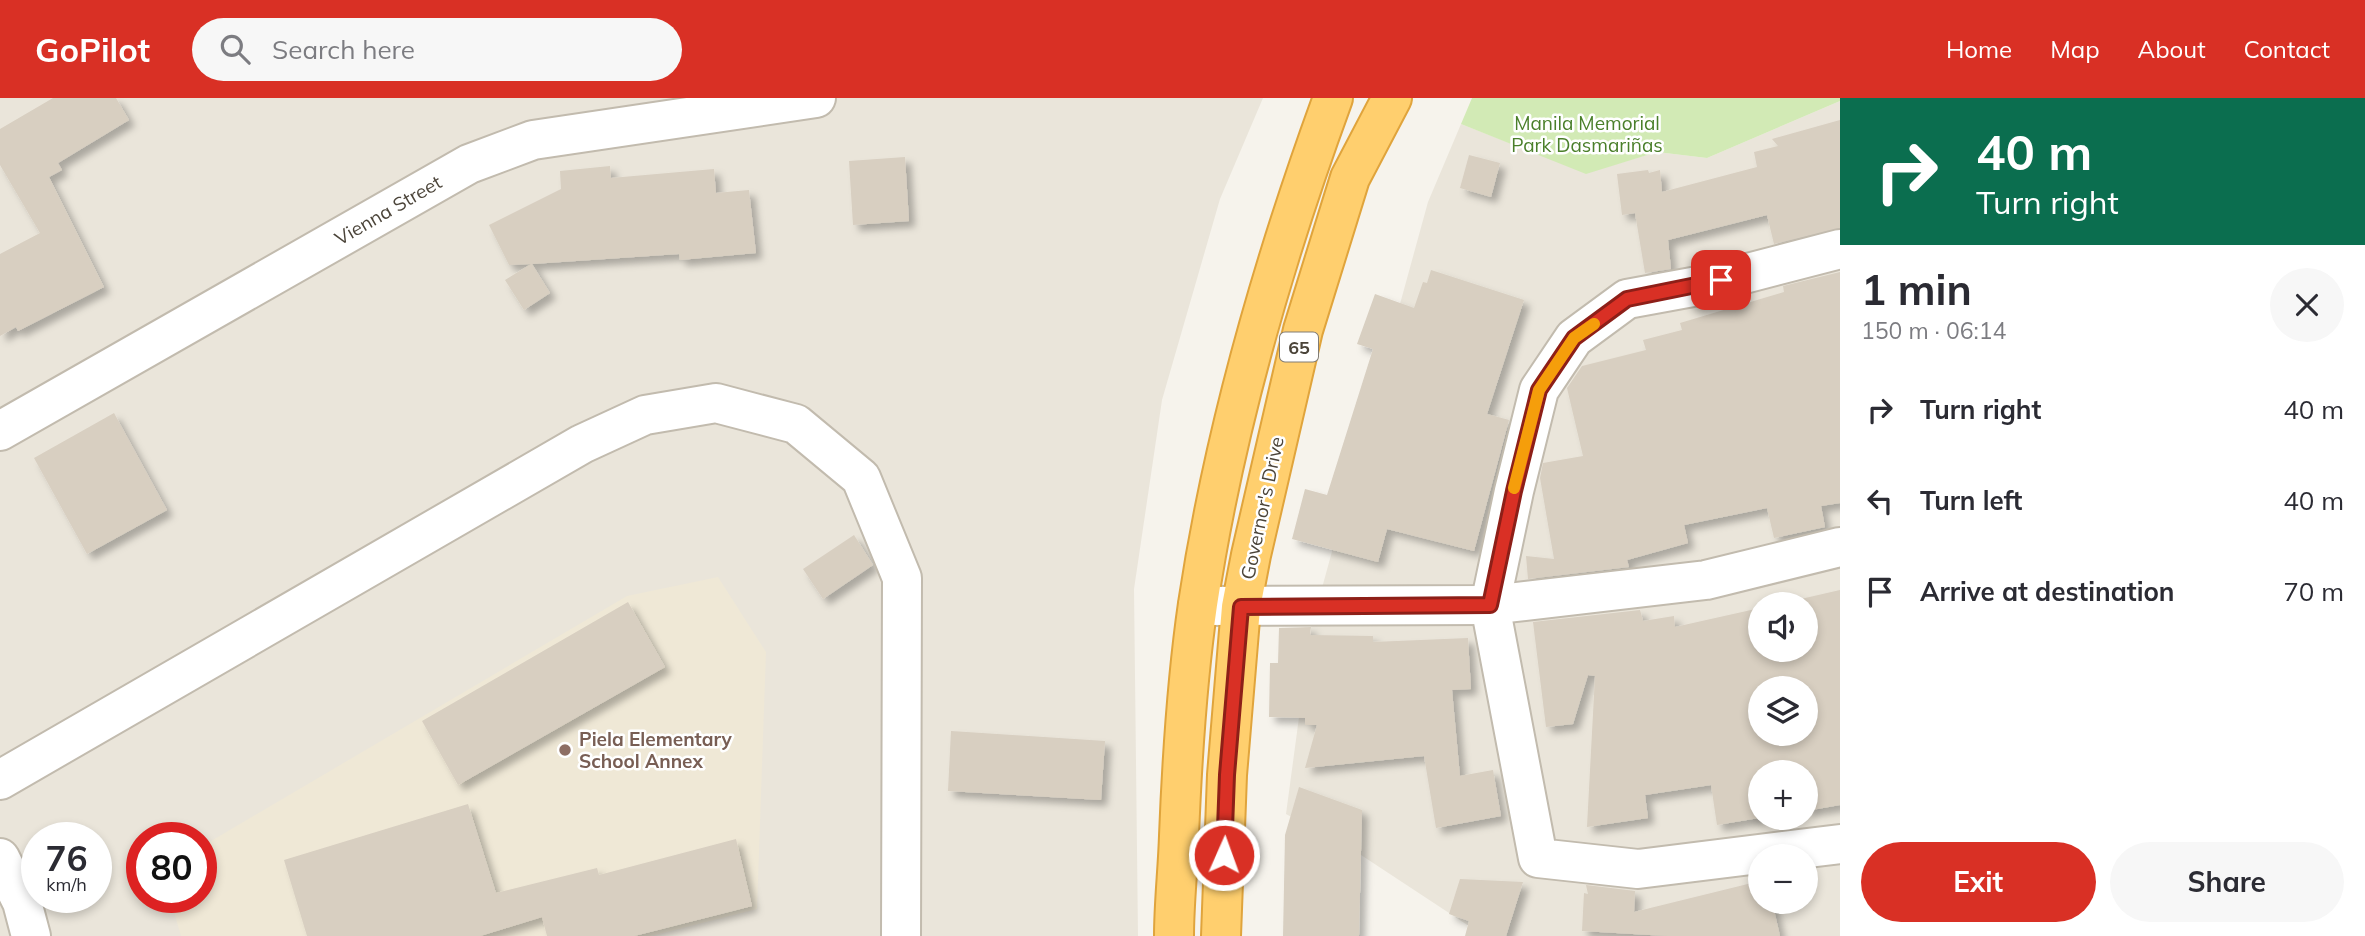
<!DOCTYPE html>
<meta charset="utf-8">
<style>
:root{--surface:#fff;--page:#f7f7f7;--text:#2b2b33;--muted:#7c7c81;--accent:#d93025}
body{margin:0;font-family:Mulish,sans-serif;background:var(--page);color:var(--text);height:100vh;display:flex;flex-direction:column;font-size:26px;white-space:nowrap}
*{box-sizing:border-box;margin:0}
p{font-size:23px;color:var(--muted)}
.icon{flex:none;width:38px;height:38px;fill:none;stroke:currentColor;stroke-width:2;stroke-linecap:round;stroke-linejoin:round}
.map{position:relative;flex:1;overflow:hidden}
.panel{display:flex;flex-direction:column;background:var(--surface);width:525px}
.panel>*{flex:none}
.banner{background:#0b6e4f;color:#fff;overflow:hidden}
.fabs{position:absolute;left:1748px;top:494px;display:grid;gap:14px}
.fabs a{display:grid;place-items:center;width:70px;height:70px;border-radius:50%;background:var(--surface);box-shadow:0 4px 10px #0003;font-size:35px}
.speed{position:absolute;left:21px;top:724px;display:flex;gap:14px;font-size:35px;font-weight:700;text-align:center}
.speed>*{display:grid;place-content:center;width:91px;height:91px;border-radius:50%;background:var(--surface);box-shadow:0 4px 10px #0003;line-height:1}
.speed small{font-size:18px;font-weight:400}
.speed .limit{border:10px solid #d22;background:#fff;color:#111}
.pin{position:absolute;display:grid;place-items:center;width:60px;height:60px;color:#fff;margin:-30px;border-radius:14px;box-shadow:0 4px 10px #0006}
.me{position:absolute;width:77px;margin:-38px;rotate:2deg;stroke-linejoin:round;filter:drop-shadow(0 0 5px #0008)}
.turn{display:flex;align-items:center;gap:24px;height:147px;padding:0 21px;font-size:32px}
.turn .icon{width:91px;height:91px;stroke-width:2.5}
.turn b{display:block;font-size:49px;line-height:60px}
.round{display:grid;place-items:center;flex:none;width:74px;height:74px;border-radius:37px;background:var(--page)}
.summary{display:flex;align-items:center;justify-content:space-between;height:119px;padding:0 21px}
h1{font-size:42px;font-weight:700;line-height:52px}
.action{display:flex;gap:14px;margin-top:auto;padding:14px 21px}
.action a{flex:1;height:80px;border-radius:42px;background:var(--accent);color:#fff;font-size:28px;font-weight:700;line-height:80px;text-align:center}
.action a+a{background:var(--page);color:var(--text)}
ul{padding:0;list-style:none}
li{display:flex;align-items:center;gap:21px;height:91px;padding:0 21px}
li div{flex:1}
li b{display:block;font-size:26px}
li em{font-style:normal}
header{display:flex;align-items:center;gap:42px;box-sizing:border-box;height:98px;padding:0 35px;background:var(--accent);color:#fff}
header strong{font-size:33px}
nav{display:flex;gap:38px;margin-inline-start:auto;font-size:24px}
.search{width:490px;height:63px;background:var(--page);display:flex;align-items:center;gap:18px;box-sizing:border-box;padding:0 24px;border-radius:38px;color:var(--muted);font-size:26px}
main{display:flex;flex:1;min-height:0}
.map>svg:first-child{display:block}
</style>
<header>
<strong>GoPilot</strong>
<div class="search"><svg class="icon" aria-label="search" viewBox="0 0 24 24"><circle cx="10" cy="10" r="6"/><path d="M15 15l6 6"/></svg>Search here</div>
<nav><a>Home</a><a>Map</a><a>About</a><a>Contact</a></nav>
</header>
<main>
<div class="map">
<svg width="1840" height="838" viewBox="0 0 1840 838">
<defs>
<filter id="shadow"><feDropShadow dx="6" dy="6" stdDeviation="3.5" flood-color="#0004"/></filter>
</defs>
<rect width="100%" height="100%" fill="#f6f3ec"/>
<g fill="#eae5da" fill-rule="evenodd">
<path d="M0 0H1263L1220 101 1162 302 1134 491 1138 838H0ZM37 740H96V800H37ZM142 740H201V800H142Z"/>
<path d="M1840 3V838H1484L1361 757 1286 716 1311 530 1428 104 1461 26 1586 75 1657 54 1707 60ZM1760 506H1806V551H1760ZM1760 590H1806V635H1760ZM1760 674H1806V719H1760ZM1760 758H1806V803H1760Z"/>
</g>
<polygon fill="#efe8d6" points="718,479 766,554 757,811 651,838 181,838 170,800 201,800 201,749 627,498"/>
<polygon fill="#d2eab5" points="1472,0 1840,0 1840,3 1707,60 1657,54 1586,76 1461,26"/>
<g fill="#d8cfc1" fill-rule="evenodd" filter="url(#shadow)">
<polygon points="53,0 116,0 129,22 58,65 62,72 49,79 104,189 18,233 16,229 0,238 0,156 40,135 0,67 0,31"/>
<polygon points="1840,22 1840,130 1774,146 1767,117 1668,142 1671,171 1645,175 1635,115 1622,117 1617,76 1648,72 1649,75 1660,72 1662,94 1757,69 1754,54 1778,48 1772,41"/>
<polygon points="1469,57 1500,65 1491,99 1460,90"/>
<polygon points="905,59 909,123 853,127 849,63"/>
<polygon points="610,68 611,80 714,71 716,95 749,92 756,155 680,162 679,156 532,166 550,195 524,212 505,182 531,166 509,167 489,127 561,91 560,73"/>
<polygon points="1431,172 1524,202 1487,316 1509,322 1474,453 1387,431 1378,464 1292,441 1305,391 1327,397 1373,251 1357,246 1375,196 1414,210 1423,184 1427,185"/>
<polygon points="1840,174 1840,405 1821,408 1825,429 1774,440 1767,410 1684,427 1688,445 1627,462 1629,469 1528,481 1526,458 1554,461 1540,380 1543,365 1583,358 1567,290 1582,268 1646,252 1643,242 1682,232 1680,225 1784,194 1783,188"/>
<polygon points="114,315 167,412 87,456 34,360"/>
<polygon points="854,437 873,467 823,501 803,471"/>
<path d="M1840 492V707L1806 713V674H1760V719H1765L1717 727 1711 687 1645 697 1648 720 1587 729 1595 578 1588 577 1573 626 1546 629 1533 524 1640 512 1643 523 1674 518 1675 529 1760 510V551H1806V506H1779ZM1760 590H1806V635H1760Z"/>
<polygon points="628,504 665,569 458,687 422,623"/>
<polygon points="1311,529 1310,537 1373,538 1373,544 1468,540 1471,591 1452,592 1460,678 1493,672 1501,718 1436,730 1424,658 1305,670 1317,627 1305,627 1305,620 1269,619 1270,565 1278,565 1279,530"/>
<polygon points="951,633 1105,643 1101,702 948,693"/>
<polygon points="1299,689 1362,712 1359,838 1283,838 1285,737"/>
<polygon points="468,706 496,795 597,770 599,777 736,741 752,808 634,838 547,838 542,819 480,838 307,838 284,762"/>
<polygon points="1460,781 1523,784 1506,838 1465,838 1469,823 1449,816"/>
<polygon points="1760,783 1760,803 1772,803 1780,838 1667,838 1582,833 1584,795 1588,796 1586,787 1635,793 1634,814"/>
</g>
<g fill="none" stroke-linecap="round" stroke-linejoin="round">
<g stroke="#c2bbae" stroke-width="42">
<g id="minor">
<polyline points="1840,151 1698,188 1627,201 1574,240 1539,292 1514,393 1490,507 1538,760 1638,771 1840,746"/>
<polyline points="0,333 469,66 533,42 816,0"/>
<polyline points="1198,508 1490,507 1706,482 1840,449"/>
<polyline points="0,682 582,346 645,317 716,305 796,326 861,380 902,480 901,838"/>
<polyline points="0,760 22,804 31,838"/>
</g>
</g>
<g stroke="#e0a43c" stroke-width="42">
<g id="highway">
<path d="M1174 838C1174 805 1178 771 1179 738 1182 661 1187 582 1198 506 1224 333 1273 164 1333 0"/>
<polyline points="1221,838 1227,677 1241,509 1251,457 1303,232 1350,80 1392,0"/>
</g>
</g>
<use href="#minor" stroke="#fff" stroke-width="38"/>
<use href="#highway" stroke="#ffcf6e" stroke-width="38"/>
</g>
<g fill="none" stroke-linecap="round" stroke-linejoin="round">
<g stroke="#8d1f18" stroke-width="18">
<polyline id="route" points="1224,757 1227,677 1241,509 1490,507 1514,393 1539,292 1574,240 1627,201 1721,182"/>
</g>
<use href="#route" stroke="#d93025" stroke-width="12"/>
<polyline stroke="#f59e0b" stroke-width="12" points="1514,390 1539,292 1574,240 1594,226"/>
</g>
<circle fill="#8d6e63" stroke="#fff" stroke-width="2.5" cx="565" cy="652" r="7"/>
<g text-anchor="middle" dominant-baseline="central" stroke-width="5" stroke-linejoin="round" paint-order="stroke">
<rect fill="#fff" stroke="#817c74" stroke-width="2" x="1280" y="234.5" width="38" height="29" rx="5"/>
<g font-size="18" font-weight="bold" fill="#4b4439">
<text x="1299" y="249">65</text>
</g>
<g font-size="19" fill="#4a7f2a" stroke="#fff">
<text x="1587" y="25">Manila Memorial<tspan x="1587" dy="22">Park Dasmariñas</tspan></text>
</g>
<g font-size="19" fill="#4b4439" stroke="#fff">
<text transform="translate(388 112) rotate(-30)">Vienna Street</text>
<text transform="translate(1262 410) rotate(-78)">Governor's Drive</text>
</g>
<g font-size="19" font-weight="bold" fill="#785e54" stroke="#fff" text-anchor="start">
<text x="579" y="641">Piela Elementary<tspan x="579" dy="22">School Annex</tspan></text>
</g>
</g>
</svg>
<div class="fabs">
<a><svg class="icon" aria-label="sound" viewBox="0 0 24 24"><path d="M4 9h4l5-4v14l-5-4H4zM17 9q2 3 0 6"/></svg></a>
<a><svg class="icon" aria-label="layers" viewBox="0 0 24 24"><path d="M12 4l9 5-9 5-9-5zM3 14l9 5 9-5"/></svg></a>
<a>+</a>
<a>−</a>
</div>
<div class="speed"><div>76<small>km/h</small></div><div class="limit">80</div></div>
<div class="pin" style="left:1721px;top:182px;background:#d93025"><svg class="icon" aria-label="arrive" viewBox="0 0 24 24"><path d="M6 21V4h12l-3 4 3 4H6"/></svg></div>
<svg class="me" style="left:1224px;top:757px" viewBox="-20 -20 40 40"><circle r="17" fill="#d93025" stroke="#fff" stroke-width="3"/><path d="M0-11L8 9 0 5-8 9z" fill="#fff"/></svg>
</div>
<section class="panel">
<div class="banner">
<div class="turn"><svg class="icon" aria-label="right" viewBox="0 0 24 24"><path d="M7 20v-9h11M14 6l5 5-5 5"/></svg><div><b>40 m</b>Turn right</div></div>
</div>
<div class="summary"><div><h1>1 min</h1><p>150 m · 06:14</p></div><a class="round"><svg class="icon" aria-label="close" viewBox="0 0 24 24"><path d="M6 6l12 12M18 6L6 18"/></svg></a></div>
<ul>
<li><svg class="icon" aria-label="right" viewBox="0 0 24 24"><path d="M7 20v-9h11M14 6l5 5-5 5"/></svg><div><b>Turn right</b></div><em>40 m</em></li>
<li><svg class="icon" aria-label="left" viewBox="0 0 24 24"><path d="M17 20v-9H6M10 6l-5 5 5 5"/></svg><div><b>Turn left</b></div><em>40 m</em></li>
<li><svg class="icon" aria-label="arrive" viewBox="0 0 24 24"><path d="M6 21V4h12l-3 4 3 4H6"/></svg><div><b>Arrive at destination</b></div><em>70 m</em></li>
</ul>
<div class="action"><a>Exit</a><a>Share</a></div>
</section>
</main>
